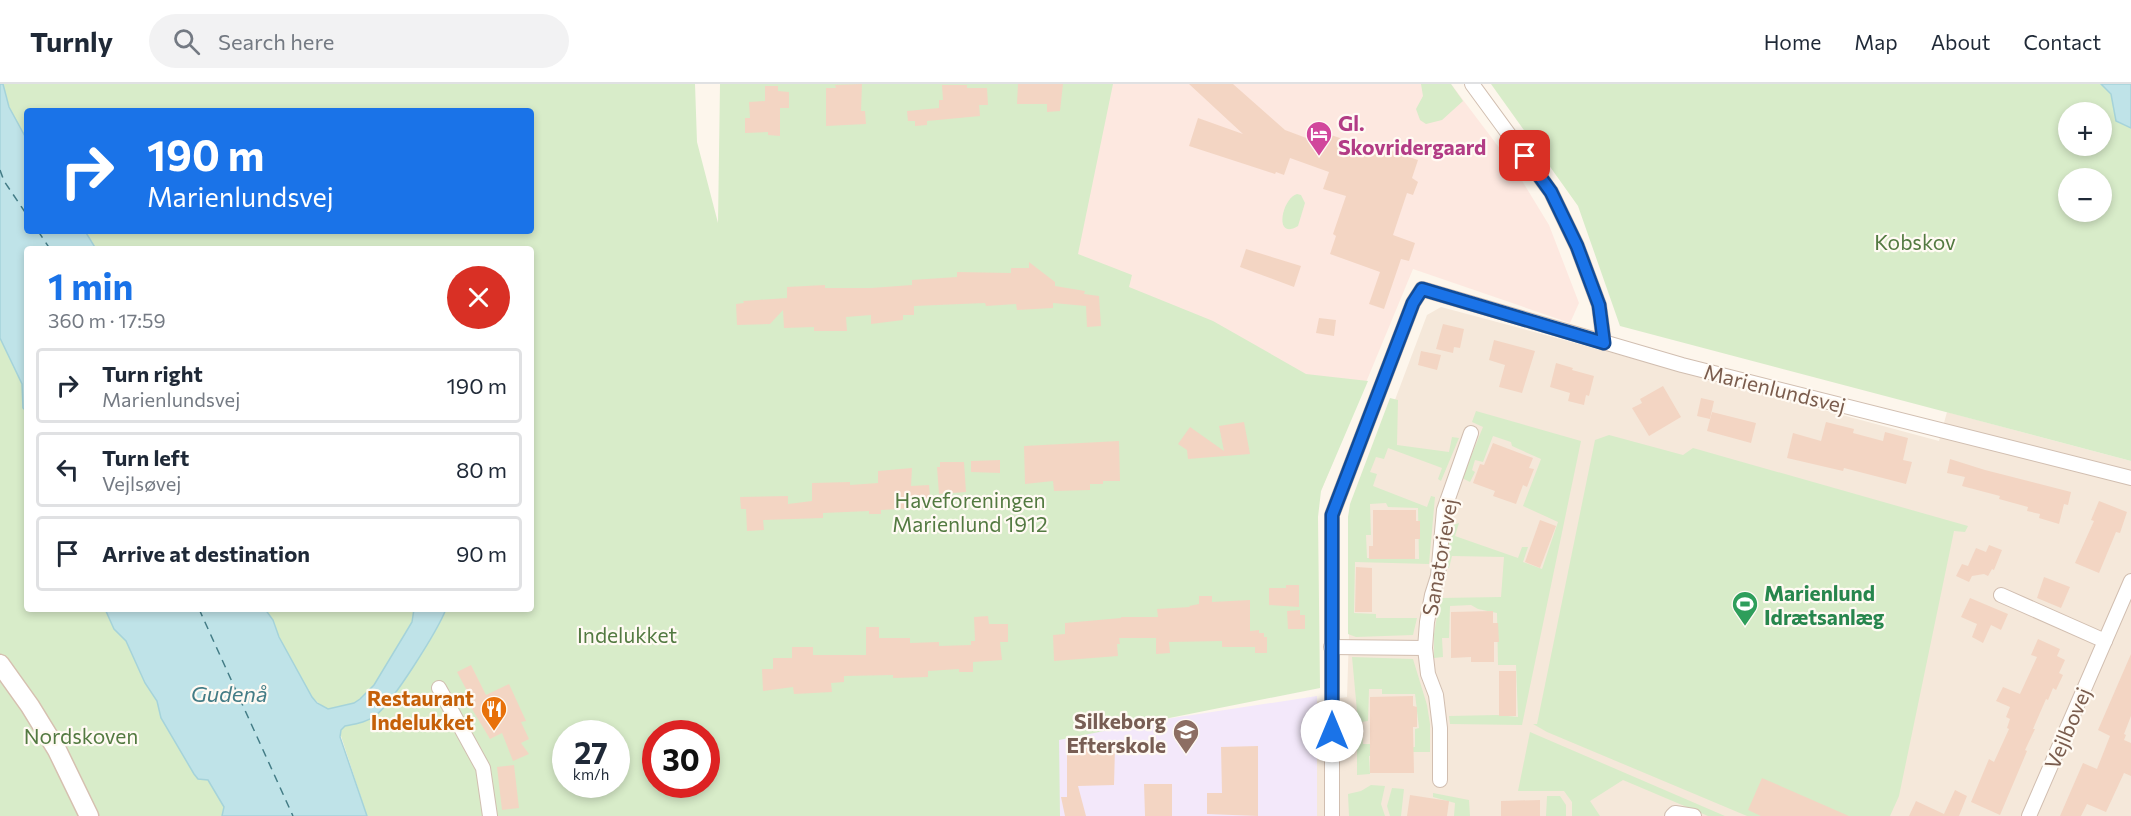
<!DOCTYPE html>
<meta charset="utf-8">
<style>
:root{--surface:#fff;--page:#f2f2f3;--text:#1f2937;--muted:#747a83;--line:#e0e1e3;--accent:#1a73e8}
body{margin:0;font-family:Commissioner,sans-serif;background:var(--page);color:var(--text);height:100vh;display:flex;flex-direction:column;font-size:22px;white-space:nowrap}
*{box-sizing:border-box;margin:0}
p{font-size:20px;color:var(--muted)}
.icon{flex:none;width:33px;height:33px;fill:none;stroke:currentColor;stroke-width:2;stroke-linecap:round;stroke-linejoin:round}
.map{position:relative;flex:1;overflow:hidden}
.sheet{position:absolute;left:24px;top:162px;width:510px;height:366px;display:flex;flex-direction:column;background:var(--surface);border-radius:6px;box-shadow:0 3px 9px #0003}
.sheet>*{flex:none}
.hud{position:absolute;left:24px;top:24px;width:510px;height:126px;border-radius:6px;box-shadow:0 3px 9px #0003;background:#1a73e8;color:#fff;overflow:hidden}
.tools{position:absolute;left:2058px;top:18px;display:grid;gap:12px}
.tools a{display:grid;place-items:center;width:54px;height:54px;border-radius:50%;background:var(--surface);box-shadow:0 3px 9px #0003;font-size:30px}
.speed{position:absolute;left:552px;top:636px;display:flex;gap:12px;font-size:30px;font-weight:700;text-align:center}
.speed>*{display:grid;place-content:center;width:78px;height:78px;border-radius:50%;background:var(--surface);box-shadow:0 3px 9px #0003;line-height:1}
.speed small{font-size:15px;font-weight:400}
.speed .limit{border:9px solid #d22;background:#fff;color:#111}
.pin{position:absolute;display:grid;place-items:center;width:51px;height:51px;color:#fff;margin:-26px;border-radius:12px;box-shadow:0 3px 9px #0006}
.me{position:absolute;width:66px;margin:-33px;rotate:0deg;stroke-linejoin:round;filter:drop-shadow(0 0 4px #0008)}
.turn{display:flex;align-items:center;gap:21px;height:126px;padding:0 24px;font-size:27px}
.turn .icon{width:78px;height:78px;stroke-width:2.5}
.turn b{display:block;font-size:42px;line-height:51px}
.round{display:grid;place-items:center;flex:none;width:63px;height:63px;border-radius:32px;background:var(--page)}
.overview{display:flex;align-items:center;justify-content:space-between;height:102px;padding:0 24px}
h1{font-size:36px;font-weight:700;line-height:45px;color:var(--accent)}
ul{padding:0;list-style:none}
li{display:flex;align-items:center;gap:18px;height:75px;margin:0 12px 9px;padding:0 12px;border:3px solid var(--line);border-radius:6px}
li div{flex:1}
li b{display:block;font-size:22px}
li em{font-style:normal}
header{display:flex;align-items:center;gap:36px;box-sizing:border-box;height:84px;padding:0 30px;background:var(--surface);border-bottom:2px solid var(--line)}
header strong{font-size:28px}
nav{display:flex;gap:33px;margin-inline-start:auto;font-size:21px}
.search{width:420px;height:54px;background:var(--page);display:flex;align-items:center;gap:15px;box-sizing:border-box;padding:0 21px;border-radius:33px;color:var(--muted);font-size:22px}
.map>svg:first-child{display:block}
</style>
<header>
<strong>Turnly</strong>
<div class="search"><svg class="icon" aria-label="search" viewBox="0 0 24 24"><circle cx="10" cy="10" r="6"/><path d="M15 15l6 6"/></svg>Search here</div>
<nav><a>Home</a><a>Map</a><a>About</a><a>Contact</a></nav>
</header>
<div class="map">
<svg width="2131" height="732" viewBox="0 0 2131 732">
<rect width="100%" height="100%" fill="#fdf6ec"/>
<polygon fill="#f5e8da" points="1441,223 1939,357 1947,328 2131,377 2131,732 1060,732 1058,656 1347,613 1353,427 1427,231"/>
<polygon fill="#fde8e0" points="1088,0 1451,0 1513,82 1549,141 1579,219 1570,239 1413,185 1321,407 1055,175"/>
<polygon fill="#f3e8fa" points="1317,612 1317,732 1056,732 1055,652"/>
<g fill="#d8ecc9" fill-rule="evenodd">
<path d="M3 0H695L697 58 718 139 720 0H1113L1078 170 1132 191 1129 203 1213 237 1306 290 1368 297 1321 407 1318 433 1320 604 1059 656 1060 732H367L340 649 323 623 312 613 279 553 273 536 265 525H531V165H96L85 147H531V27H27V56L9 23ZM566 650H616V700H566ZM656 650H706V700H656Z"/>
<polygon points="1421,0 1451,0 1463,17 1442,36 1426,40 1420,36 1416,25 1423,12"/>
<path d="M1491 0H2131V377L1620 242 1578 122ZM2068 28H2102V62H2068ZM2068 94H2102V128H2068Z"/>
<path d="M1297 110 1301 111 1305 119 1298 142C1273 157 1282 114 1297 110Z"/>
<polygon points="0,254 23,300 23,324 27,328 27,525 105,525 114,545 126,557 145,599 157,617 161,634 198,695 208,696 224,723 222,732 0,732"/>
<path d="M1390 314 1398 316 1397 361 1449 368 1452 353 1459 354 1441 397 1438 395 1442 384 1388 364 1384 375 1376 373 1370 388 1377 390 1373 402 1427 423 1431 412 1435 413 1429 480 1355 478 1354 529 1376 530V534H1417L1413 551 1356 553 1348 550V433L1350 420ZM1386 419 1388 423 1418 424 1419 475 1367 474 1366 451H1371L1370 420Z"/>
<polygon points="1476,327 1581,357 1522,641 1450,640 1449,632 1497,631 1518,633 1516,581 1498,581 1497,529 1478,525 1471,521 1450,522 1449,554 1442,554 1443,573 1434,574 1434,550 1440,514 1501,513 1504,473 1452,472 1449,484 1447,484 1450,442 1459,439 1455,452 1518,474 1522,463 1528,463 1523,478 1542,485 1558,438 1523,422 1541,375 1512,362 1511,358 1493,352 1483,378 1475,376 1472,386 1475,388 1470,398 1462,394 1483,343 1472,338"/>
<polygon points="1609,351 1683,371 1693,364 1968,442 1965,448 1954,447 1899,712 1890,732 1747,732 1547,648 1533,640 1537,640 1595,356"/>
<polygon points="1352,573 1413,575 1427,621 1430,640 1430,668 1411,668 1397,664 1415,663 1415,645 1419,644 1415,610 1382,610 1382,605 1369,605 1368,637 1361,638 1363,660 1387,660 1390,670 1369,672 1370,690 1357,691 1357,627"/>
<polygon points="1530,648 1725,732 1708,732 1623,696 1590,717 1600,732 1572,732 1572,718 1564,707 1518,707"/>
<polygon points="1371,701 1385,702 1381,720 1385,732 1349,732 1348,710 1361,707"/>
<polygon points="1392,704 1404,705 1401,732 1390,732 1387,722"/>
<polygon points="1433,709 1469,716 1470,732 1454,732 1455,719 1433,713"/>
<polygon points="1547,712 1560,712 1566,721 1566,732 1546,732"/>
</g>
<g fill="#bfe3e8" stroke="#a5d3da" stroke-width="1.5">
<polygon points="0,0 3,0 9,23 27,56 27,147 85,147 96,165 27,165 27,328 23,324 22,300 0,254"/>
<polygon points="2101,0 2131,0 2131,44 2116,37 2111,10"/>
<path d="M105 525H265L273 536 279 553 312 613 317 619 328 625 354 619 360 615 374 601 406 548 412 538 414 525H446C438 546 393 618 376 631 368 638 355 640 345 642L341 646 340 653 367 732H222L224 723 208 696 198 695 194 690 161 634 157 617 145 599 126 557 114 545Z"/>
</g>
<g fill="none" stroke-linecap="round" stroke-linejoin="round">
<g stroke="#437c86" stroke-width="1.5" stroke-dasharray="8 6" stroke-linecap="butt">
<polyline points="0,86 4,97 27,131"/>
<polyline points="38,147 50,165"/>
<polyline points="199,525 293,732"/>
</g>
</g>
<g fill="#f3d5c3">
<polygon points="862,0 861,27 865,27 866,40 826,42 826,4 836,4 835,1"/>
<polygon points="1018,0 1063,0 1060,27 1047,28 1047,20 1017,20"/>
<polygon points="1189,0 1233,0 1285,46 1309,55 1313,45 1388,70 1389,66 1418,76 1412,94 1418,98 1413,111 1407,109 1393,151 1415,159 1409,177 1401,175 1384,225 1369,220 1380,188 1330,170 1336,152 1333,150 1346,112 1323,105 1329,88 1290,74 1284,91 1276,88 1275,90 1189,62 1198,34 1243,50"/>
<polygon points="942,1 967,1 967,4 987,4 988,21 979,21 980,32 927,37 927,41 915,42 915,37 908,37 907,27 939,24 939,16 943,16"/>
<polygon points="765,2 778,2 778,7 789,8 789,24 780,24 780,52 768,51 768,48 745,49 745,34 750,34 749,18 765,17"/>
<polygon points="1246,165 1301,182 1294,203 1240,183"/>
<polygon points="1029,178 1055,198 1055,202 1085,207 1084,210 1099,212 1101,242 1087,243 1086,222 1053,219 1053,224 1017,226 1016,220 986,222 985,219 914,222 914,231 903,231 903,236 871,240 871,231 846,233 847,247 814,247 814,243 784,244 783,226 770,240 737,241 736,220 744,219 743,217 787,214 787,203 825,201 825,204 871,204 912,201 912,196 957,193 957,188 1011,189 1011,184 1029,184"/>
<polygon points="1319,234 1336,236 1334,252 1316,249"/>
<polygon points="1443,240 1464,245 1460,264 1454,263 1453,269 1436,265"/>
<polygon points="1494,256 1535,267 1522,309 1499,303 1505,281 1489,276"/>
<polygon points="1421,267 1441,271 1437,286 1418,281"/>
<polygon points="1556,279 1573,284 1572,286 1594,292 1589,312 1586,311 1584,321 1568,317 1570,309 1550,303"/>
<polygon points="1663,302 1681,333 1649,352 1632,324 1642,319 1640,315"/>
<polygon points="1701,314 1714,317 1710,335 1697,332"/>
<polygon points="1712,328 1756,339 1751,359 1707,347"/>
<polygon points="1244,338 1250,370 1188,375 1187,366 1178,360 1190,343 1224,367 1219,342"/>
<polygon points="1826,338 1854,345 1853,349 1883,357 1885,348 1908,354 1903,376 1912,378 1906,400 1844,384 1843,387 1787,374 1793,349 1821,357"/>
<polygon points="1119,357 1120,397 1103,397 1103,400 1090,400 1090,406 1054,407 1053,397 1025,400 1024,362"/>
<polygon points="1493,359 1533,374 1529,384 1534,385 1527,403 1523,401 1516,420 1493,412 1495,407 1473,399 1480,380 1484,381"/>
<polygon points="1950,375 1985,386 2071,408 2068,421 2064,420 2059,440 2039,434 2040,430 2027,427 2028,423 1999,415 2000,412 1962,402 1965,393 1947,389"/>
<polygon points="1000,376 1000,389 971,388 971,377"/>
<polygon points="940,378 964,378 966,408 939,410 937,383 940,383"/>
<polygon points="912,384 911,402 929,401 931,423 881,426 881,430 869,430 869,427 823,429 823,434 763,436 764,446 747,447 746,425 741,425 740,413 788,412 788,420 812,417 812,399 850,398 850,401 878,399 878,387"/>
<polygon points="2099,417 2127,428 2120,449 2116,448 2099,489 2075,479 2094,437 2091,436"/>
<polygon points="1373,426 1416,426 1416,437 1420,437 1420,455 1415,455 1415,475 1369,475 1369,462 1373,462"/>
<polygon points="1540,436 1556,442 1540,484 1525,478"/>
<polygon points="1989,461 2002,466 1994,486 1992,485 1988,492 1984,490 1972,492 1969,498 1956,492 1962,480 1968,482 1976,464 1986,468"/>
<polygon points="1356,483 1372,484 1372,528 1355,528"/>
<polygon points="2044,493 2070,503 2061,524 2037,514"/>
<polygon points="1286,501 1299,501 1299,523 1269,521 1269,504 1286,504"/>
<polygon points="1199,512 1212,512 1212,518 1250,516 1250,547 1259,546 1259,549 1264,549 1264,553 1267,553 1267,569 1255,569 1255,563 1222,563 1222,557 1169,558 1170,569 1156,570 1156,554 1119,554 1120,560 1117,560 1118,572 1054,577 1053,551 1065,550 1065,539 1121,534 1121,533 1158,533 1157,525 1190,523 1189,522 1199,520"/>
<polygon points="1970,514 2008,530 2001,546 1991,541 1983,559 1972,553 1977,540 1961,533"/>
<polygon points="1300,526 1300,531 1305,531 1305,545 1288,545 1287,527"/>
<polygon points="1493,527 1493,539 1498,539 1499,558 1494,558 1494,578 1471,578 1471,573 1451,574 1451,528"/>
<polygon points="988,532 989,540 1008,540 1008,558 1000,558 1002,576 973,578 973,588 959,588 959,585 928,587 928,593 893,594 893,591 844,592 844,598 831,599 832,608 794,610 793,603 763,607 762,585 773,585 773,574 792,574 792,563 813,563 813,571 866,571 866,543 879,543 879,554 910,554 910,559 939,558 939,562 971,561 971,557 975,557 974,533"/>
<polygon points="2038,555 2060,565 2057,572 2065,576 2059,589 2063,591 2056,606 2053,604 2048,616 2046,615 2033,645 2035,645 2025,666 2027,667 2000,731 1971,718 1989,675 1994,678 2009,645 2007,644 2010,635 2006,633 2010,623 1996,617 2003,603 2020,610 2037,573 2031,571"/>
<polygon points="2131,570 2131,632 2124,650 2126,651 2124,656 2131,659 2131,692 2124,689 2106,728 2087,720 2081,732 2060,732 2083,679 2097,685 2110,652 2098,646"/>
<polygon points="471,581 486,611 509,600 526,637 521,638 529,655 521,659 529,670 513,677 502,649 490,655 469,620 473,618 457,588"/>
<rect x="1499" y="587" width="17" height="45"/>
<polygon points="1413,612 1413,622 1417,623 1417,643 1413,643 1414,689 1370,689 1370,613"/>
<polygon points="1258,662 1258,732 1207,730 1207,709 1222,709 1221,663"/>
<polygon points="1067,664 1115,664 1114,701 1078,702 1086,732 1065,732 1061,713 1067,713"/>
<polygon points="514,681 519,724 502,726 497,683"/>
<polygon points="1762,694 1849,732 1761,732 1748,726"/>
<polygon points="1144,700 1172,700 1172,732 1145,732"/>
<polygon points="1955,706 1967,712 1959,732 1909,732 1916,717 1944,730"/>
<polygon points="1410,711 1449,717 1447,732 1407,732"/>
<polygon points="1540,716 1540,732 1501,732 1501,717"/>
</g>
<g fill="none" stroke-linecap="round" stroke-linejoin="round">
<g stroke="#d1beb0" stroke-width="16">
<g id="street">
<polyline points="1472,0 1551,108 1577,162 1599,221 1604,259"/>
<polyline points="2001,511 2105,557"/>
<polyline points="1331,563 1425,564"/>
<polyline points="439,604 483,684 490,732"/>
<polyline points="1440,696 1440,644 1436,611 1428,590 1425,564 1427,538 1432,511 1438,492 1444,426 1471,349"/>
<polyline points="1332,732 1332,431 1413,219 1422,205 1682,281 2131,394"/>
<polyline points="1672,732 1675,729 1694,732"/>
<polyline points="2029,732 2131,497"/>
</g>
</g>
<g stroke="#d6c0b0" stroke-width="21">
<polyline id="secondary" points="0,580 30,622 57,666 89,732"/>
</g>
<use href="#street" stroke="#fff" stroke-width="14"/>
<use href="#secondary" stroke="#fff" stroke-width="18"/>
</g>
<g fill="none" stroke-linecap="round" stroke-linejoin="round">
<g stroke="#114b97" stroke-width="15">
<polyline id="route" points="1332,647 1332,431 1413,219 1422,205 1604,259 1599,221 1577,162 1551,108 1525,72"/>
</g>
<use href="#route" stroke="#1a73e8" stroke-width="10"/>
</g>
<defs>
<g id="hotel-pin" transform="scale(1.35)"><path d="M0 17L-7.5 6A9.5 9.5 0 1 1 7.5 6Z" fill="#d1479c" stroke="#fffaf3"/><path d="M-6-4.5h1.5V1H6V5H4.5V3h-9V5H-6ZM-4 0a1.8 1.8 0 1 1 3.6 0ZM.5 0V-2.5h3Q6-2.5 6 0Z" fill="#fff"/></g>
<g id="stadium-pin" transform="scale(1.35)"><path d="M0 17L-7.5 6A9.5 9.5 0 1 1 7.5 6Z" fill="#2e9e5b" stroke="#fffaf3"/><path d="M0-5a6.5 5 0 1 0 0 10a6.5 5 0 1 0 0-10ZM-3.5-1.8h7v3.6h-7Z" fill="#fff"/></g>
<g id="restaurant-pin" transform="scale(1.35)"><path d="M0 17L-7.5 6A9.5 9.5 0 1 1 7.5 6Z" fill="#e8710a" stroke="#fffaf3"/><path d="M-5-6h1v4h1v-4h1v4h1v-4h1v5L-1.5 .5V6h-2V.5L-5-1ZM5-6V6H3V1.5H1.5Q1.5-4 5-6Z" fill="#fff"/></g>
<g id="school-pin" transform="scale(1.35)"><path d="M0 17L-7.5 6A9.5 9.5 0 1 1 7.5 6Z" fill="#8d6e63" stroke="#fffaf3"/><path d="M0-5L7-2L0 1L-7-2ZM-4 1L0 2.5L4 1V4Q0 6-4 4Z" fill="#fff"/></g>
</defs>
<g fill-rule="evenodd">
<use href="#hotel-pin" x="1319" y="50"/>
<use href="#stadium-pin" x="1745" y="520"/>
<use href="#restaurant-pin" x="494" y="625"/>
<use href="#school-pin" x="1186" y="648"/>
</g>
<g text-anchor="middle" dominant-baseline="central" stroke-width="4.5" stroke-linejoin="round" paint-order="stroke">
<g font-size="21" font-weight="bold" fill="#b23c85" stroke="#fffaf3" text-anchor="start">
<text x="1338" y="38">Gl.<tspan x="1338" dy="24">Skovridergaard</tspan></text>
</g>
<g font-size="21" fill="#537a41" stroke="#fffaf3">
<text x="1915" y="157">Kobskov</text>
<text x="970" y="415">Haveforeningen<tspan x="970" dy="24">Marienlund 1912</tspan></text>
<text x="627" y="550">Indelukket</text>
<text x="81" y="651">Nordskoven</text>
</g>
<g font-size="21" fill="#7a5c4d" stroke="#fffaf3">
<text transform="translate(1775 304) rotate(14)">Marienlundsvej</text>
<text transform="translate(1439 473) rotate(-80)">Sanatorievej</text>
<text transform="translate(2067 644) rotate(-67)">Vejlbovej</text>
</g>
<g font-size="21" font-weight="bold" fill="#27864d" stroke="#fffaf3" text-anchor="start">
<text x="1764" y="508">Marienlund<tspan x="1764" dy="24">Idrætsanlæg</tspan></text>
</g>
<g font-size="21" font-weight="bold" fill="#c56008" stroke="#fffaf3" text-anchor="end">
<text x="474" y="613">Restaurant<tspan x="474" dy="24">Indelukket</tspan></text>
</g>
<g font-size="21" font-weight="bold" fill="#785e54" stroke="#fffaf3" text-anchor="end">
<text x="1166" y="636">Silkeborg<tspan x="1166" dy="24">Efterskole</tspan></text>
</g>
<g font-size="22" font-style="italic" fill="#437c86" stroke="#fffaf3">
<text x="229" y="609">Gudenå</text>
</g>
</g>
</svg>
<div class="tools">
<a>+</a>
<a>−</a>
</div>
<div class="speed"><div>27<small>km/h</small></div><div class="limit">30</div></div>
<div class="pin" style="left:1525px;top:72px;background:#d93025"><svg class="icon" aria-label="arrive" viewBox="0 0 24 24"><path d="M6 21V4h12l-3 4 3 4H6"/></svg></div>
<svg class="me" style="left:1332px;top:647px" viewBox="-20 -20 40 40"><circle r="19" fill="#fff"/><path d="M0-13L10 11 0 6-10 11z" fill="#1a73e8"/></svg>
<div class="hud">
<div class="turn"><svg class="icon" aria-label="right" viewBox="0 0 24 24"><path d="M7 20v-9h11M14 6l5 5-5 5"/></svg><div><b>190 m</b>Marienlundsvej</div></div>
</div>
<section class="sheet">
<div class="overview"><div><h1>1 min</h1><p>360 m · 17:59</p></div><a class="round" style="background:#d93025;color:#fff"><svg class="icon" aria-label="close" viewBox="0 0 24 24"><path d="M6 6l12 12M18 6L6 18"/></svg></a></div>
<ul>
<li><svg class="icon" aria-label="right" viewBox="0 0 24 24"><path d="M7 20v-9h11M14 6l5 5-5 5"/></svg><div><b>Turn right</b><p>Marienlundsvej</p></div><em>190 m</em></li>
<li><svg class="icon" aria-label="left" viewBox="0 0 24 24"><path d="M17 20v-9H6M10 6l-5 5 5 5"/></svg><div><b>Turn left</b><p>Vejlsøvej</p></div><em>80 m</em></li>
<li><svg class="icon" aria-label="arrive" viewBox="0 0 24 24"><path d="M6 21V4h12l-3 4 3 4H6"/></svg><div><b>Arrive at destination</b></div><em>90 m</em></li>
</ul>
</section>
</div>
